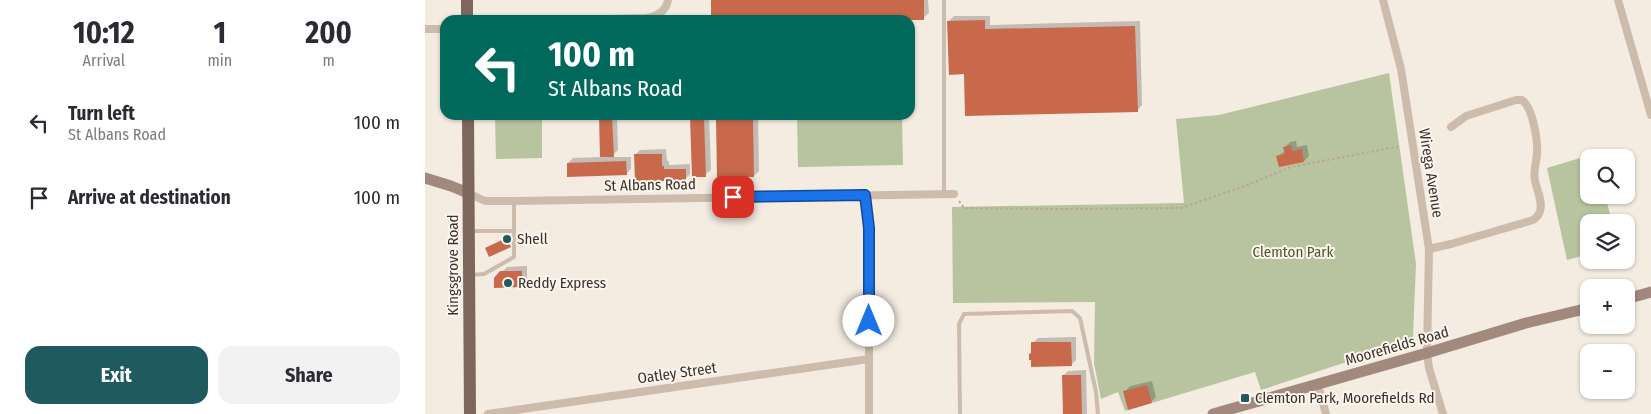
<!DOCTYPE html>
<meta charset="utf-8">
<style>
:root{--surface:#fff;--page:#f2f2f3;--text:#2b2b33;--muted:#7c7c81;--accent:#1f5a5e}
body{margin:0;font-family:"Fira Sans Condensed",sans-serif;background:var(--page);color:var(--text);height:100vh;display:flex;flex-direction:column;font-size:19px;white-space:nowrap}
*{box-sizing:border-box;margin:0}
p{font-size:16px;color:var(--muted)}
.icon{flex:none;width:28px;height:28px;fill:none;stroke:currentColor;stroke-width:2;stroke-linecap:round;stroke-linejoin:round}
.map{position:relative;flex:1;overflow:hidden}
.details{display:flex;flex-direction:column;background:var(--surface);width:425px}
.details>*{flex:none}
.top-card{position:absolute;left:15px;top:15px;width:475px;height:105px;border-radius:15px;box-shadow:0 1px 4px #0004;background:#00695c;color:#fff;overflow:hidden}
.buttons{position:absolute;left:1155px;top:149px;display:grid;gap:10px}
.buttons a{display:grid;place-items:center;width:55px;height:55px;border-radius:10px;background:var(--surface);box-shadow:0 1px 4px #0004;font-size:25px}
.pin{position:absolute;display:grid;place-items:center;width:42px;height:42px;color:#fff;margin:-21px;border-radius:10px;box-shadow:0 2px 8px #0006}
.me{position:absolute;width:55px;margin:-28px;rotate:0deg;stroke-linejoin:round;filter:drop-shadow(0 0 4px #0008)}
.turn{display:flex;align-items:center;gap:18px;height:105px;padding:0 25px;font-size:22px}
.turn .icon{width:65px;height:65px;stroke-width:2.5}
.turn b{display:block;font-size:35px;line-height:42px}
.eta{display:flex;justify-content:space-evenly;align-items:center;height:85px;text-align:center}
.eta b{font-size:30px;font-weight:700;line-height:35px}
.action{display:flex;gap:10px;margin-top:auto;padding:10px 25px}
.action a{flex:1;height:58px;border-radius:15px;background:var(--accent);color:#fff;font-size:20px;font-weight:700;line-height:58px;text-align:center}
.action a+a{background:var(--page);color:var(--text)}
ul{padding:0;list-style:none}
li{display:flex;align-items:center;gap:15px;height:75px;padding:0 25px}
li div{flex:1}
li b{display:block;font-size:19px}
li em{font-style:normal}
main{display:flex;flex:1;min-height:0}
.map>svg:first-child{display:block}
</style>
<main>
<section class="details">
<div class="eta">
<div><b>10:12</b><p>Arrival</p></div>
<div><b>1</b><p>min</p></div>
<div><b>200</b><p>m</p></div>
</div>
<ul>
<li><svg class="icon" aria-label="left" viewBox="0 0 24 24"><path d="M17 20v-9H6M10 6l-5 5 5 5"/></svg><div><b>Turn left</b><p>St Albans Road</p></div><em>100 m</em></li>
<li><svg class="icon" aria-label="arrive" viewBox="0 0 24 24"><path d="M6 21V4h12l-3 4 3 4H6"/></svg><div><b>Arrive at destination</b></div><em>100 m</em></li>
</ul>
<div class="action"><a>Exit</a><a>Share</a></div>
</section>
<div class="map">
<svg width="1226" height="414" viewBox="0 0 1226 414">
<rect width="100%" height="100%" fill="#f4ebe1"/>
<g fill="#b8c4a0">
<polygon points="964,73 991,264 988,336 986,341 836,390 830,372 700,411 693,392 676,399 669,363 670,302 528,303 527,207 759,203 751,119 794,115"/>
<polygon points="70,115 117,115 117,158 71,159"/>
<polygon points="372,115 477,115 478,165 373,167"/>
<polygon points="1168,154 1169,157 1164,158 1164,195 1180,195 1187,222 1164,222 1164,254 1142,260 1122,168"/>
</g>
<g fill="#0003">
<polygon points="287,0 503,0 504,13 498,18 287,20"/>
<polygon points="529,16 565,16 565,25 715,21 717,105 712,111 540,73 523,22"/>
<polygon points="175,115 192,115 193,150 186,157 206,157 206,169 201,174 143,163 148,158 176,157"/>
<polygon points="269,115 284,115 286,170 280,175 266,118"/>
<polygon points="297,115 333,115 334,171 329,176 292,120"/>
<polygon points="871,141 872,147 882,145 884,156 879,161 855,166 853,156 860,151 860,147 865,142"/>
<polygon points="241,149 242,161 244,161 244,165 265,164 265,174 260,179 211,180 210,155 215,150"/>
<polygon points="102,266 102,281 97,286 70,279 82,267"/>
<polygon points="651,337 651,360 646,365 608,352 608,343 613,338"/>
<polygon points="661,370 662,414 639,414 638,376 643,371"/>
<polygon points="727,381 731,397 726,402 700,392 705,386"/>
</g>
<g fill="#c8694b">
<rect x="286" y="0" width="213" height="20"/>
<polygon points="560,20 560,29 710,26 713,112 540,116 539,74 524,75 522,21"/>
<polygon points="174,115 187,115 189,157 175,157"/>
<polygon points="265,117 279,117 281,177 267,177"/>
<polygon points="328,119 329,177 292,177 291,120"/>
<polygon points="866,145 867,151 877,149 879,162 854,167 851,156 860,154 858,147"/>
<polygon points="209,154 237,154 237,166 239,166 239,169 261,169 261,180 210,182"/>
<polygon points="201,161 202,175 142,177 142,163"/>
<polygon points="81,238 86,247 64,257 60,248"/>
<polygon points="75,271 97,271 97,287 69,288 69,278"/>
<polygon points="606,342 646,342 647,366 606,367 606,360 604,360 604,354 606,353"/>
<polygon points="637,375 656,375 657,414 638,414"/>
<polygon points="722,385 727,403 703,410 698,391"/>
</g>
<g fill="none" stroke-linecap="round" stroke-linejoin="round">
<polyline stroke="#b9a596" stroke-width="2" stroke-dasharray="2.5 2.5" stroke-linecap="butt" points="534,201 539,208 633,209 756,208 820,186 866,167 976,146"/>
<g stroke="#cdbbac" stroke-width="4">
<polyline points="519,0 519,194"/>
<polyline points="47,231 89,231 89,201"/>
<polyline points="46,275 59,274 89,257 89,231"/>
<polyline points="535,414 534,324 539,314 647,311 655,318 671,392 673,414"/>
</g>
<g stroke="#cdbbac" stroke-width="8">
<polyline points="958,0 976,69 1004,249 1002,353 1004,368 1018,414"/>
<polyline points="1193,0 1226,115"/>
<path d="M145 20 222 18C233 16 241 11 243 0"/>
<polyline points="0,29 20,29"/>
<polyline points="43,193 60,201 89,201 529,194"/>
<polyline points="440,195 444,228 444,414"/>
<path d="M1004 249 1026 244 1108 220C1111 218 1114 216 1115 211 1118 202 1112 190 1110 181 1108 172 1111 164 1112 154 1113 141 1108 108 1097 100H1091L1041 116 1026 127"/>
<polyline points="893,385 901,414"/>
<polyline points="63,414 444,359"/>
</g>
<g stroke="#a18a7d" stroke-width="11">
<polyline points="0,178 26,186 43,193"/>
<polyline points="1201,299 1226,292"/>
<polyline points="788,414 1002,353 1101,323 1164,308"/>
</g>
<g stroke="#7d675c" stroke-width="12">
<polyline points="42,20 42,0"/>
<polyline points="43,115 45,414"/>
</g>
</g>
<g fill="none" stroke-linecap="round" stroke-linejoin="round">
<g stroke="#114b97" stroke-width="12">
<polyline id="route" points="308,197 440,195 444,228 444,321"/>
</g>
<use href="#route" stroke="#1a73e8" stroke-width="9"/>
</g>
<g fill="#1f5a5e" stroke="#fbf5ee" stroke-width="2">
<circle cx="82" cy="239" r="5"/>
<circle cx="83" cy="283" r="5"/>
<rect x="815" y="393" width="10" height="10" rx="2.5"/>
</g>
<g text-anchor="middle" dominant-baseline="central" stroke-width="4" stroke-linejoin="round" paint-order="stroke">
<g font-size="15" fill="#3b302b" stroke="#fbf5ee">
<text transform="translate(1006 173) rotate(81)">Wirega Avenue</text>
<text transform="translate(225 185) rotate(-1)">St Albans Road</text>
<text transform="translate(28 265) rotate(-90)">Kingsgrove Road</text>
<text transform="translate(972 346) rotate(-16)">Moorefields Road</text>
<text transform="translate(252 373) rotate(-8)">Oatley Street</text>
</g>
<g font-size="15" fill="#3b302b" stroke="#fbf5ee" text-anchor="start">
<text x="92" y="239">Shell</text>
<text x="93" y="283">Reddy Express</text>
<text x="830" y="398">Clemton Park, Moorefields Rd</text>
</g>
<g font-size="15" fill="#4a5a2e" stroke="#fbf5ee">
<text x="868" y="252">Clemton Park</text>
</g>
</g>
</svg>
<div class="buttons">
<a><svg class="icon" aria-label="search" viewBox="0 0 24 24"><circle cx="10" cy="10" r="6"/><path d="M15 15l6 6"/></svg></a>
<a><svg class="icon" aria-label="layers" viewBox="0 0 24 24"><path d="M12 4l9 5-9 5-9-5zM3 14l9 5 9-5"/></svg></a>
<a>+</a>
<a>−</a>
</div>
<div class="pin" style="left:308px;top:197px;background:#d93025"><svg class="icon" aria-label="arrive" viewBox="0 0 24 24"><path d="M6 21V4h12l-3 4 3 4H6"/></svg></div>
<svg class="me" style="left:444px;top:321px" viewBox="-20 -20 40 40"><circle r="19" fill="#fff"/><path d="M0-13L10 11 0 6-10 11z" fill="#1a73e8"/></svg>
<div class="top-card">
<div class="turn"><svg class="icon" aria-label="left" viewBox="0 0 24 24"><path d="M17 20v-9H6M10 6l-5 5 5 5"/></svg><div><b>100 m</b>St Albans Road</div></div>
</div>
</div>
</main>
